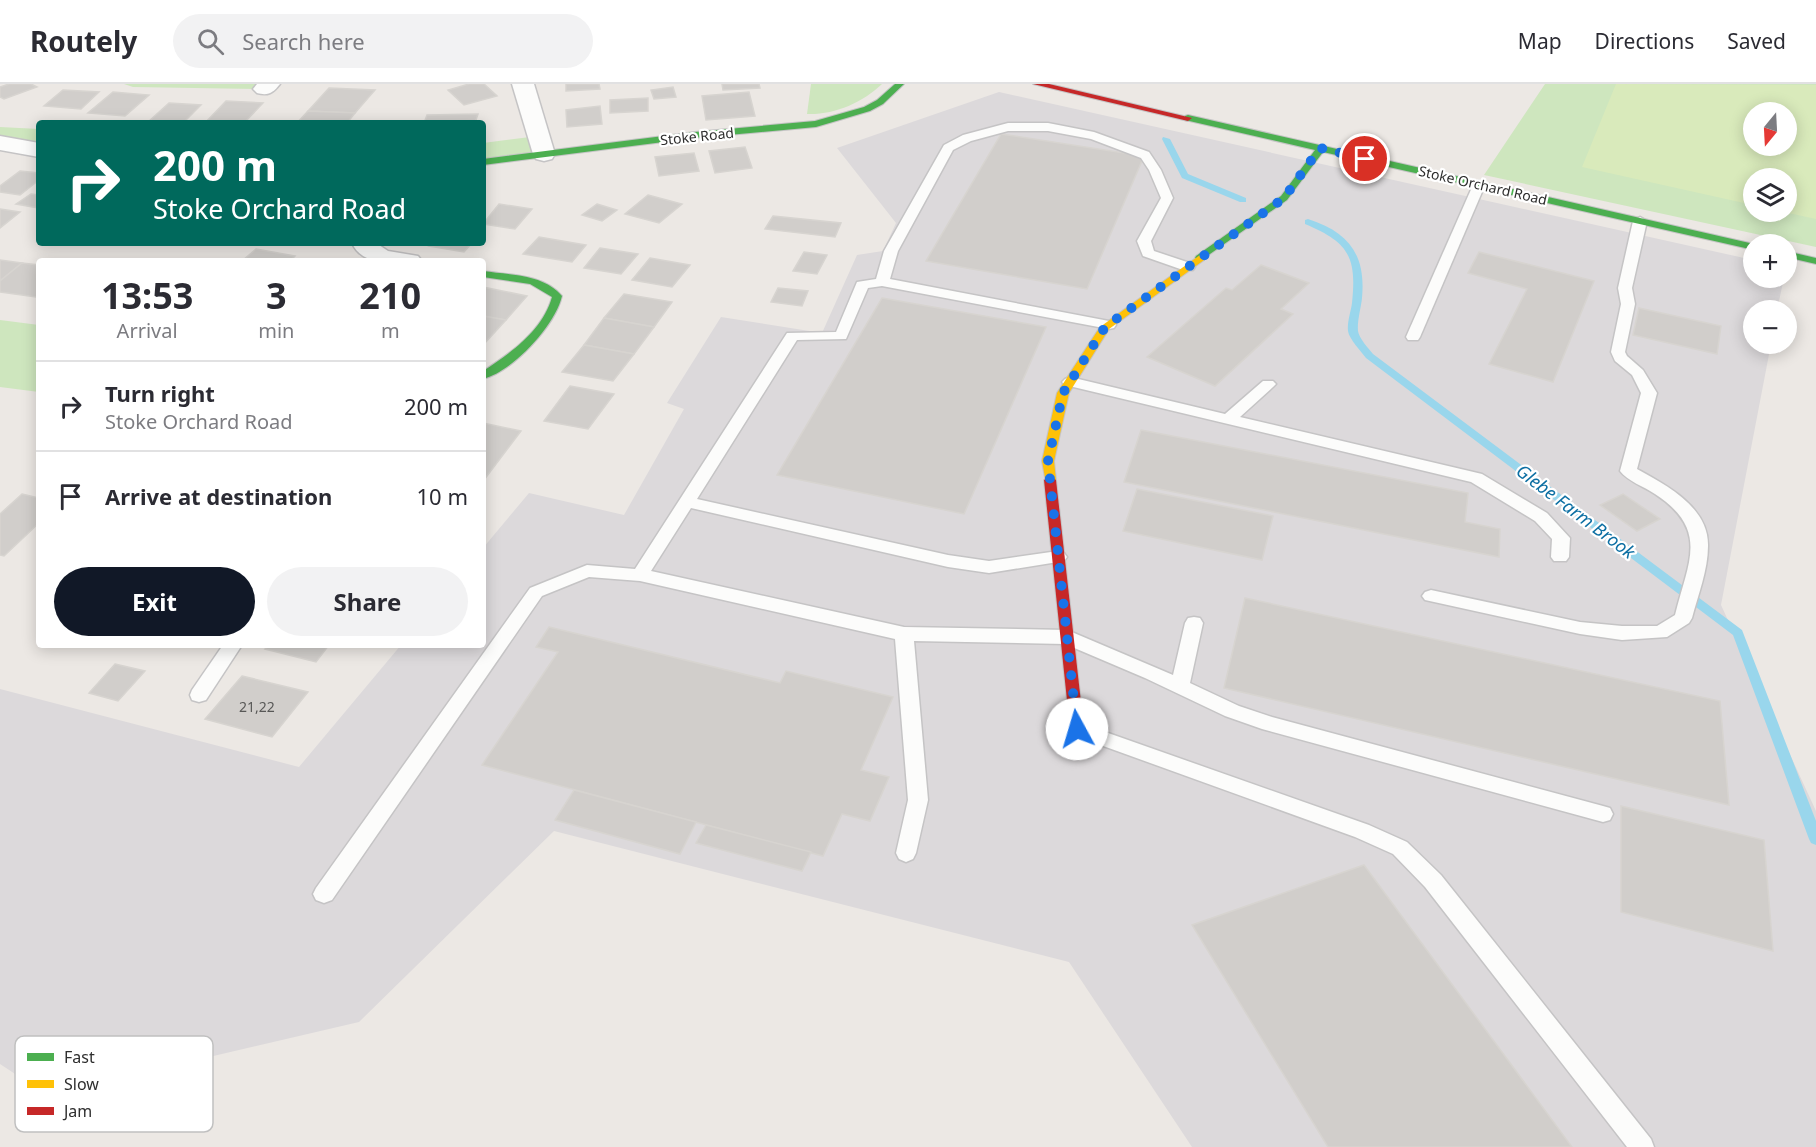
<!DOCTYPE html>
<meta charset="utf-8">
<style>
:root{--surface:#fff;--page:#f2f2f3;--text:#2b2b33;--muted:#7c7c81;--line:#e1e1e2;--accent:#111827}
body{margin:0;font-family:"Noto Sans",sans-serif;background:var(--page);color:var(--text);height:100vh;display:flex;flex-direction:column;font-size:22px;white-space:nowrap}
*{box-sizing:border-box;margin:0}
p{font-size:20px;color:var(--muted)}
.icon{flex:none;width:33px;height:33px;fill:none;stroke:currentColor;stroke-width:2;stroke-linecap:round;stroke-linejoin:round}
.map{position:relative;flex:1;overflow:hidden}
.side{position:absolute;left:36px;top:174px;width:450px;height:390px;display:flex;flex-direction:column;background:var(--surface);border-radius:6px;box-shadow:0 3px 15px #0003}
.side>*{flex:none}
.hud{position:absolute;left:36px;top:36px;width:450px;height:126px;border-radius:6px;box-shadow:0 3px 15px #0003;background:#00695c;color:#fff;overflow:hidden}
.needle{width:39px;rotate:198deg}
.fabs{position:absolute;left:1743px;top:18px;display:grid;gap:12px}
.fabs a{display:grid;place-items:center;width:54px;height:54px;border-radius:50%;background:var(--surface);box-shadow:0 3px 15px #0003;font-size:30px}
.pin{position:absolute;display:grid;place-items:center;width:51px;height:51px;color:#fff;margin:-26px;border:3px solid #fff;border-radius:50%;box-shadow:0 2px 6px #0007}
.me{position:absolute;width:66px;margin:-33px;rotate:354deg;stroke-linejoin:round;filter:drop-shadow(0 0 4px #0008)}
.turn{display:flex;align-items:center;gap:21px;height:126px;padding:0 18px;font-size:27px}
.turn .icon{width:78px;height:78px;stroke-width:2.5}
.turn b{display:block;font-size:42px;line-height:51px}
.eta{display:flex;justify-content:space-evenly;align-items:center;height:102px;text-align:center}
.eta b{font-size:36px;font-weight:700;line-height:42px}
.action{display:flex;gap:12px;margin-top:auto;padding:12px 18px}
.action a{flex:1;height:69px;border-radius:36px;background:var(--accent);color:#fff;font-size:24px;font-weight:700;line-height:69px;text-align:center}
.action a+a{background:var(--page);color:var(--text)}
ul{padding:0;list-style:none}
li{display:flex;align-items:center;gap:18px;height:90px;padding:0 18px;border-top:2px solid var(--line)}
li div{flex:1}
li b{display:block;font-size:22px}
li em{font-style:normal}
header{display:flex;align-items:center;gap:36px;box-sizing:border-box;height:84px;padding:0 30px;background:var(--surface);border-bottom:2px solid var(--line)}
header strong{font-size:28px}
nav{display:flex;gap:33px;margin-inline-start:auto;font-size:21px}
.search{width:420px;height:54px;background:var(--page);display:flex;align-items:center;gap:15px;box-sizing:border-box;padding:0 21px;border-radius:33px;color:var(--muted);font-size:22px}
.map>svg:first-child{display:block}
</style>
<header>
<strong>Routely</strong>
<div class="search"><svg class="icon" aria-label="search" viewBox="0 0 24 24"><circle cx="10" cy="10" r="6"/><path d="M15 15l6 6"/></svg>Search here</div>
<nav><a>Map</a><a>Directions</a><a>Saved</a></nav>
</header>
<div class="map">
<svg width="1816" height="1063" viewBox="0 0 1816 1063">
<rect width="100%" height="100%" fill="#ece8e4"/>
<polygon fill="#dcd9db" points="999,8 1753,176 1754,194 1784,194 1777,226 1754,226 1754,260 1771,260 1721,521 1816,727 1816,1063 1192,1063 1069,878 554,747 359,938 47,1011 0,980 0,605 299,683 401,561 483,561 483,464 529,409 624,431 684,325 667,319 721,233 822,249 857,171 883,167 896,139 837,64"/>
<g fill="#cee6be" fill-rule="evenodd">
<polygon points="124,0 269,0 264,5 133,3"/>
<path d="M811 0H882C862 19 834 31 807 30Z"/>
<path d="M1545 0H1816V163L1484 91ZM1754 28H1786V62H1754ZM1754 94H1786V128H1754Z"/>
<polygon points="0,43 39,45 39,66 0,59"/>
<polygon points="538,52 544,70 483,78 483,59"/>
<polygon points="0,236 39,241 39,308 0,303"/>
</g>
<path fill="#d9eabb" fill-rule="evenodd" d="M1616 0 1816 1V135L1784 128H1786V94H1754L1753 121 1582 83ZM1754 28H1786V62H1754Z"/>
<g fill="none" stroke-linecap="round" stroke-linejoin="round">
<g fill="#99d6ec" fill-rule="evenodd">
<polygon points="1163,53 1170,55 1188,90 1246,114 1246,118 1240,118 1182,94 1162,55"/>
<path d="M1308 135C1349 148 1366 171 1362 214 1361 224 1357 237 1358 247 1359 254 1368 264 1373 270L1742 546 1816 737V761L1811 759 1809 755 1733 551 1366 274C1361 267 1349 255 1348 247 1347 238 1351 227 1352 219 1357 172 1348 158 1305 140V136Z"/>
</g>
</g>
<g fill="#d1cecb" stroke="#d7d4d0" stroke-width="1.5">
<polygon points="9,0 31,0 37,3 4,15 0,13 0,3"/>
<polygon points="469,0 484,0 497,12 464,21 448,6"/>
<polygon points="566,0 599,0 600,5 566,7"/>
<polygon points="722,0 759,0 760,4 723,6"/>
<polygon points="673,3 676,13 654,15 651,6"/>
<polygon points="329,4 375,6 355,29 308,27"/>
<polygon points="63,6 99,8 81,25 44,22"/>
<polygon points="113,8 149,11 125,32 88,29"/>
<polygon points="749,8 755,32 706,36 702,12"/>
<polygon points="648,14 648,27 610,29 610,16"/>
<polygon points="226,17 263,19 244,39 205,39"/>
<polygon points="169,19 201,21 183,39 147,39"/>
<polygon points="600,22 602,40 567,43 566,26"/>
<polygon points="308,27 355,29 347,39 297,39"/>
<polygon points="478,30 475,39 424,39 427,31"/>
<polygon points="1001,50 1144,72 1087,205 926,177"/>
<polygon points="745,63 752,84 715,89 709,67"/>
<polygon points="694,69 699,87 659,92 655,73"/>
<polygon points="20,87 39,89 39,96 20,111 0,108 0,102"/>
<polygon points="31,110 39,111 39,124 16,120"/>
<polygon points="648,111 682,120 659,139 625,130"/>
<polygon points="499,120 532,125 515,145 483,140"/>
<polygon points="597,120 617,126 602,137 582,131"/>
<polygon points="0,125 20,128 0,144"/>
<polygon points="773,132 841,139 835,153 765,145"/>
<polygon points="539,153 586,161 572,178 523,170"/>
<polygon points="433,159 472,159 464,168 429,162"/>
<polygon points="600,164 638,170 621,190 584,184"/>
<polygon points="256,165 295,172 290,177 242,177"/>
<polygon points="804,168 827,171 817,190 793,187"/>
<polygon points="1479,168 1594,197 1553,298 1489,280 1527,205 1468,189"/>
<polygon points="650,174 690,181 672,203 632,196"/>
<polygon points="0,176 22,179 0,197"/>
<polygon points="22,179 39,181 39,211 36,213 0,208 0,197"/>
<polygon points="1261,181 1309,199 1281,225 1293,230 1215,302 1147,273 1226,204 1232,206"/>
<polygon points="483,203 527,212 506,236 483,232"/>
<polygon points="778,204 808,207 802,222 771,218"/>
<polygon points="624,210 672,218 654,243 604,234"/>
<polygon points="882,214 1046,243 964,430 777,391"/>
<polygon points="1639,224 1721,242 1717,270 1633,251"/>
<polygon points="483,232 506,236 483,261"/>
<polygon points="604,234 654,243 634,270 584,261"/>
<polygon points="584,261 634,270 613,297 562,288"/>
<polygon points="570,302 614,310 588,345 544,337"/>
<polygon points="483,339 521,347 484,396 483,396"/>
<polygon points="1141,346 1468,409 1465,438 1500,445 1499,473 1124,398"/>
<polygon points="1137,405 1273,432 1262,476 1123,447"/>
<polygon points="22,410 39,414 39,439 4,472 0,471 0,430"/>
<polygon points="1623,410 1660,435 1637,447 1600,421"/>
<polygon points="1245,514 1720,617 1729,721 1224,604"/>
<polygon points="549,543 780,599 786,587 893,613 861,686 889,693 870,737 842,730 823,772 482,681 558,568 536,563"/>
<polygon points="269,561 329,561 316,578 265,565"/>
<polygon points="115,580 145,587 118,617 89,609"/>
<polygon points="242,592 308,608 272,653 205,635"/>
<polygon points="574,706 696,738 680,770 555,736"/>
<polygon points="1621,722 1764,756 1773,867 1621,828"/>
<polygon points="706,741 811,768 802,787 696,759"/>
<polygon points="1364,781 1572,1063 1328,1063 1192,841"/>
</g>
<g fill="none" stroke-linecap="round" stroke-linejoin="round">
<g stroke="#c5c4c5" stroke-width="3">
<g id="lane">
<polygon points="1008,39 1048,39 1094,48 1149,68 1161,86 1173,114 1151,157 1154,167 1193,180 1195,183 1193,186 1183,186 1143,172 1137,157 1161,114 1149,86 1141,74 1091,55 1048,47 1008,47 971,57 953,66 898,167 890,195 1109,237 1114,238 1116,241 1114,244 1109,245 882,202 868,204 846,255 797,256 697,415 948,471 989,477 1058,467 1064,469 1067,473 1064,477 989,489 948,483 691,424 651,487 904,543 1067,546 1173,591 1185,539 1188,534 1194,533 1200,534 1203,539 1190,599 1239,622 1272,633 1603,722 1610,724 1613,730 1610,736 1603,738 1262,645 1225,632 1145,594 1065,560 914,557 928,716 916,769 913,775 906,778 899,775 896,769 908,716 895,555 640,497 589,493 542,512 332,816 324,819 316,816 313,810 316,804 530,504 587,481 635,485 787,249 836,248 857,198 876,195 884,167 944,61 963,51"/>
<polygon points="1479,97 1485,101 1420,253 1418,256 1408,256 1406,253 1473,101"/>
<path d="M1640 133 1647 137 1632 204 1635 220 1625 268 1627 272 1643 286 1657 309 1637 385C1666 401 1709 423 1708 462 1708 486 1698 511 1692 534L1689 539 1667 553 1622 556 1580 550 1425 516 1422 512 1425 508 1431 506 1580 538 1622 542H1657L1675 531C1688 478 1710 446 1655 410 1645 403 1627 397 1620 387L1641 309 1632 291 1615 277 1611 268 1621 220 1618 204 1633 137Z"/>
<polygon points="1070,293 1225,330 1263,297 1273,297 1276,300 1273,303 1240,333 1482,390 1547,429 1570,454 1569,473 1566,477 1554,477 1551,473 1552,455 1535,437 1471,398 1065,301 1062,298 1065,295"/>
<polygon points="223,561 242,561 206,616 199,618 192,616 190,611 192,606"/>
<polygon points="1077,638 1369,741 1407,758 1441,791 1651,1055 1654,1063 1627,1063 1425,803 1393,770 1355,753 1070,650 1067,645 1070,640"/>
</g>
</g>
<g stroke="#c5c4c5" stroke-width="3">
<g id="street">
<path d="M257 0H280C273 9 268 12 257 9L253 5Z"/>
<polygon points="512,0 534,0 555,70 552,75 544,77 536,75 533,70"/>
<polygon points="0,52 39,59 39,73 0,66"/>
<path d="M352 159H376L388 167 418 172 422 177C397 177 364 185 352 159Z"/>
</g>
</g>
<g stroke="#c5c4c5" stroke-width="2">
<g id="fast">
<polygon points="895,0 904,0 883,20 870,27 816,43 695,54 483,81 483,75 695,48 815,37 864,23 877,16"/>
<polygon points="1188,31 1754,160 1756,160 1754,160 1754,166 1323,68 1287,116 1200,177 1195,174 1196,172 1281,112 1315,66 1185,36 1185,32"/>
<polygon points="1786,167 1816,174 1816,180 1786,173"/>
<path d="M483 187C510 191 544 190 562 212 555 242 513 287 483 295V287C511 269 543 246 552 213L530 200 483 193Z"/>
</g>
</g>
<g stroke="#c5c4c5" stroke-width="2">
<polygon id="slow" points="1200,171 1205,174 1204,176 1109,245 1069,309 1054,377 1056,396 1054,399 1046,399 1042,377 1057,309 1100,243"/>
</g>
<g stroke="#c5c4c5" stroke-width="2">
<g id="jam">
<polygon points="1033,0 1049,0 1192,34 1188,37"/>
<polygon points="1050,392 1056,396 1084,645 1082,649 1072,649 1070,645 1044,396"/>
</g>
</g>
<use href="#lane" fill="#fcfcfb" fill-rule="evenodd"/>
<use href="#street" fill="#fcfcfb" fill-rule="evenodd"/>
<use href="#fast" fill="#4caf50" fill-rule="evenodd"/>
<use href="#slow" fill="#ffc107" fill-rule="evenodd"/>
<use href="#jam" fill="#c62828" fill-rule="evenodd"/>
</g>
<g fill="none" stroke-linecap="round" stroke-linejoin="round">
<polyline stroke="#1a73e8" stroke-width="10" stroke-dasharray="0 18" points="1077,645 1048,377 1063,309 1105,243 1284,114 1320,64 1365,75"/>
</g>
<g text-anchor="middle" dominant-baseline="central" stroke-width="4.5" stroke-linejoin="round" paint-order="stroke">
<g font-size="14" fill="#2e2e2e" stroke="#fff">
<text transform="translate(697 52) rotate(-6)">Stoke Road</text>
<text transform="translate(1483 101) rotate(13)">Stoke Orchard Road</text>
</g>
<g font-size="14" fill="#585857">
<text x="257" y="622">21,22</text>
</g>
<g font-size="18" font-style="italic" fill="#0d6fa3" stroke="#fff">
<text transform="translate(1576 427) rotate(37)">Glebe Farm Brook</text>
</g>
</g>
<rect x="15" y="952" width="198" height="96" rx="9" fill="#fff" stroke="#c0c0c0" stroke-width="1.5"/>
<rect x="27" y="969" width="27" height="8" fill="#4caf50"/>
<rect x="27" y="996" width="27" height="8" fill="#ffc107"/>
<rect x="27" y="1023" width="27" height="8" fill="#c62828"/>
<g font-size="16" fill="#2e2e2e">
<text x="64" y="979">Fast</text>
<text x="64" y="1006">Slow</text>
<text x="64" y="1033">Jam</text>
</g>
</svg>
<div class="fabs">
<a><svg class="needle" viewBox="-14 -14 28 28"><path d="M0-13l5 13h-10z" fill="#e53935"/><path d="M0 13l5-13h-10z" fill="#7c7c81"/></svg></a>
<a><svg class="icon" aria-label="layers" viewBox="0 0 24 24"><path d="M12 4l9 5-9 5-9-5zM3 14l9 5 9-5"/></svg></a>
<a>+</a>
<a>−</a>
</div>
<div class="pin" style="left:1365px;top:75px;background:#d93025"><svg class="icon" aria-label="arrive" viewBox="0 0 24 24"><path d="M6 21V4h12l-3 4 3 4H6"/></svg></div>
<svg class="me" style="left:1077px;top:645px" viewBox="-20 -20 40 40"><circle r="19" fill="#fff"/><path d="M0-13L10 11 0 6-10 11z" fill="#1a73e8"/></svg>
<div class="hud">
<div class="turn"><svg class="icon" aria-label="right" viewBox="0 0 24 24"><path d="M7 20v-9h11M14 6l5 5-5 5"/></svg><div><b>200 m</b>Stoke Orchard Road</div></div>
</div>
<section class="side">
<div class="eta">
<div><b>13:53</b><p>Arrival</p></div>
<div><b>3</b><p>min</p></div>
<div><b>210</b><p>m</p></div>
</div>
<ul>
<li><svg class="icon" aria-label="right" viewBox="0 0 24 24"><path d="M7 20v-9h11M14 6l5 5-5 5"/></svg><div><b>Turn right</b><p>Stoke Orchard Road</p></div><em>200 m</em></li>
<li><svg class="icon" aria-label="arrive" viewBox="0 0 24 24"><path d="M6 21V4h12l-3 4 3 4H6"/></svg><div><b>Arrive at destination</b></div><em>10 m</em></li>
</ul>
<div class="action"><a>Exit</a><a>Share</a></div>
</section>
</div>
